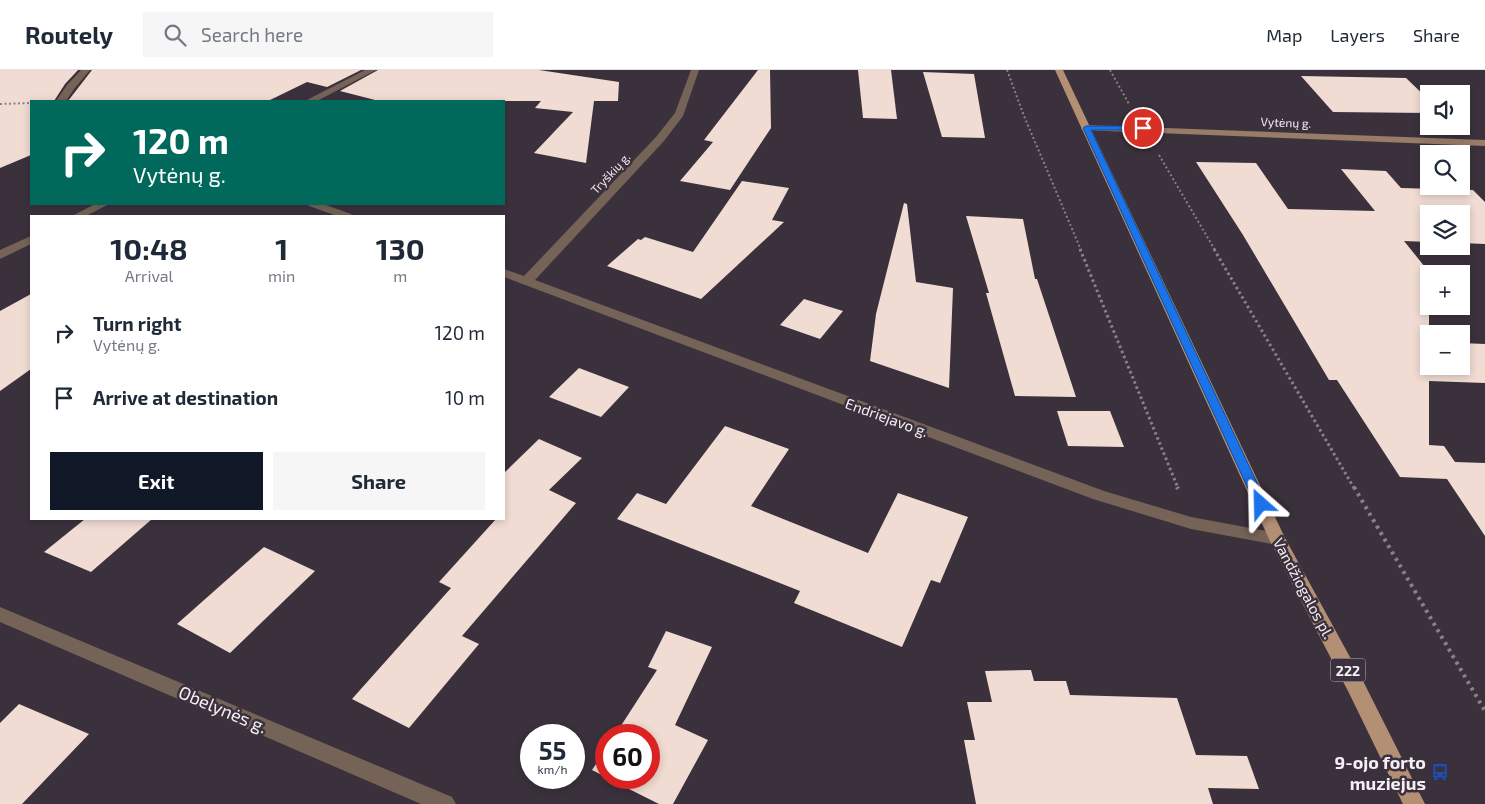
<!DOCTYPE html>
<meta charset="utf-8">
<style>
:root{--surface:#fff;--page:#f6f6f7;--text:#1f2937;--muted:#747a83;--line:#e0e1e3;--accent:#111827}
body{margin:0;font-family:"Exo 2",sans-serif;background:var(--page);color:var(--text);height:100vh;display:flex;flex-direction:column;font-size:19px;white-space:nowrap}
*{box-sizing:border-box;margin:0}
p{font-size:16px;color:var(--muted)}
.icon{flex:none;width:28px;height:28px;fill:none;stroke:currentColor;stroke-width:2;stroke-linecap:round;stroke-linejoin:round}
.map{position:relative;flex:1;overflow:hidden}
.side{position:absolute;left:30px;top:145px;width:475px;height:305px;display:flex;flex-direction:column;background:var(--surface);border-radius:0px;box-shadow:0 2px 8px #0003}
.side>*{flex:none}
.banner{position:absolute;left:30px;top:30px;width:475px;height:105px;border-radius:0px;box-shadow:0 2px 8px #0003;background:#00695c;color:#fff;overflow:hidden}
.fabs{position:absolute;left:1420px;top:15px;display:grid;gap:10px}
.fabs a{display:grid;place-items:center;width:50px;height:50px;border-radius:0px;background:var(--surface);box-shadow:0 2px 8px #0003;font-size:25px}
.speed{position:absolute;left:520px;top:654px;display:flex;gap:10px;font-size:25px;font-weight:700;text-align:center}
.speed>*{display:grid;place-content:center;width:65px;height:65px;border-radius:50%;background:var(--surface);box-shadow:0 2px 8px #0003;line-height:1}
.speed small{font-size:12px;font-weight:400}
.speed .limit{border:8px solid #d22;background:#fff;color:#111}
.pin{position:absolute;display:grid;place-items:center;width:42px;height:42px;color:#fff;margin:-21px;border:2px solid #fff;border-radius:50%;box-shadow:0 1px 5px #0007}
.me{position:absolute;width:55px;margin:-28px;rotate:335deg;stroke-linejoin:round;filter:drop-shadow(0 0 4px #0008)}
.turn{display:flex;align-items:center;gap:18px;height:105px;padding:0 20px;font-size:22px}
.turn .icon{width:65px;height:65px;stroke-width:2.5}
.turn b{display:block;font-size:35px;line-height:42px}
.eta{display:flex;justify-content:space-evenly;align-items:center;height:85px;text-align:center}
.eta b{font-size:30px;font-weight:700;line-height:35px}
.primary-button{display:flex;gap:10px;margin-top:auto;padding:10px 20px}
.primary-button a{flex:1;height:58px;border-radius:0px;background:var(--accent);color:#fff;font-size:20px;font-weight:700;line-height:58px;text-align:center}
.primary-button a+a{background:var(--page);color:var(--text)}
ul{padding:0;list-style:none}
li{display:flex;align-items:center;gap:15px;height:65px;padding:0 20px}
li div{flex:1}
li b{display:block;font-size:19px}
li em{font-style:normal}
header{display:flex;align-items:center;gap:30px;box-sizing:border-box;height:70px;padding:0 25px;background:var(--surface);border-bottom:1px solid var(--line)}
header strong{font-size:24px}
nav{display:flex;gap:28px;margin-inline-start:auto;font-size:18px}
.search{width:350px;height:45px;background:var(--page);display:flex;align-items:center;gap:12px;box-sizing:border-box;padding:0 18px;border-radius:0px;color:var(--muted);font-size:19px}
.map>svg:first-child{display:block}
</style>
<header>
<strong>Routely</strong>
<div class="search"><svg class="icon" aria-label="search" viewBox="0 0 24 24"><circle cx="10" cy="10" r="6"/><path d="M15 15l6 6"/></svg>Search here</div>
<nav><a>Map</a><a>Layers</a><a>Share</a></nav>
</header>
<div class="map">
<svg width="1485" height="734" viewBox="0 0 1485 734">
<rect width="100%" height="100%" fill="#3b313d"/>
<g fill="#f1dcd3">
<polygon points="0,0 78,0 65,14 54,31 31,31 31,85 0,98"/>
<polygon points="92,0 361,0 327,17 307,12 268,31 68,31"/>
<polygon points="378,0 539,0 619,12 618,31 594,31 586,93 534,83 573,42 535,38 541,31 379,31 340,21"/>
<polygon points="758,0 770,0 771,58 730,120 680,111 713,72 704,70"/>
<polygon points="858,0 891,0 897,49 863,48"/>
<polygon points="923,2 974,4 985,68 942,67"/>
<polygon points="1301,6 1406,8 1429,30 1429,43 1333,42"/>
<polygon points="1196,92 1256,93 1288,139 1375,141 1341,99 1386,101 1401,118 1473,120 1485,132 1485,174 1461,173 1461,144 1429,144 1429,172 1404,171 1429,202 1429,296 1461,296 1461,273 1485,274 1485,313 1429,311 1429,375 1444,376 1455,392 1485,393 1485,466 1447,409 1400,407 1337,310 1329,310 1243,165"/>
<polygon points="742,111 789,118 772,150 784,152 701,229 607,196 638,169 641,170 645,167 693,182"/>
<polygon points="904,133 907,134 916,212 953,218 949,318 870,291 876,244"/>
<polygon points="966,146 1023,149 1035,209 1037,209 1076,327 1015,326 986,223 989,223"/>
<polygon points="31,224 31,299 0,321 0,241"/>
<polygon points="804,229 843,241 820,269 780,255"/>
<polygon points="579,298 629,317 601,347 549,327"/>
<polygon points="1057,341 1110,341 1124,377 1068,376"/>
<polygon points="725,356 789,379 751,436 868,483 898,423 968,447 940,513 931,510 902,577 794,533 800,521 617,449 637,423 666,434"/>
<polygon points="539,369 582,388 549,420 576,433 462,566 479,574 409,658 352,629 451,518 439,512 496,449 504,449 504,403"/>
<polygon points="85,449 152,449 91,502 44,482"/>
<polygon points="264,477 315,501 230,583 177,554"/>
<polygon points="666,561 712,577 675,655 708,670 673,734 659,734 607,708 649,708 649,665 615,665 657,600 648,597"/>
<polygon points="1031,600 1034,611 1066,611 1070,625 1177,628 1196,685 1247,686 1259,719 1208,718 1213,734 976,734 964,670 975,670 967,632 992,632 985,601"/>
<polygon points="19,634 89,664 22,734 0,734 0,653"/>
<polygon points="606,679 606,707 592,700"/>
</g>
<g fill="none" stroke-linecap="round" stroke-linejoin="round">
<g stroke="#89808a" stroke-width="2" stroke-dasharray="2 2.5" stroke-linecap="butt">
<polyline points="1007,0 1024,46 1081,180"/>
<polyline points="1110,0 1129,34"/>
<polyline points="0,34 31,33"/>
<polyline points="1159,85 1215,180"/>
</g>
<g stroke="#89808a" stroke-width="3" stroke-dasharray="2.5 3" stroke-linecap="butt">
<polyline points="1080,179 1178,418"/>
<polyline points="1214,179 1354,418"/>
</g>
<g stroke="#89808a" stroke-width="4" stroke-dasharray="3 4.5" stroke-linecap="butt">
<polyline points="1177,417 1178,419"/>
<polyline points="1354,417 1485,641"/>
</g>
<g fill="#746356" fill-rule="evenodd">
<polygon points="81,0 90,0 74,19 66,31 56,31 67,15"/>
<polygon points="365,0 376,0 317,31 305,31"/>
<polygon points="691,0 699,0 683,46 664,71 535,210 1104,421 1191,447 1277,463 1283,464 1285,469 1283,474 1277,475 1191,459 1093,429 504,207 504,199 524,206 656,67 675,43"/>
<polygon points="95,134 109,134 86,146 72,146"/>
<polygon points="307,134 323,134 351,144 353,146 337,146 309,136"/>
<polygon points="31,166 31,174 0,189 0,180"/>
<polygon points="0,537 452,727 456,734 421,734 0,552"/>
</g>
<polygon fill="#987c67" fill-rule="evenodd" points="1086,55 1485,70 1485,76 1082,60 1081,58"/>
<polygon fill="#b38f74" fill-rule="evenodd" points="1055,0 1063,0 1285,468 1363,611 1425,734 1403,734 1349,623 1269,469"/>
</g>
<polygon fill="#1a73e8" stroke="#114b97" points="1143,56 1146,57 1146,60 1091,60 1267,434 1265,437 1256,437 1255,434 1083,58 1086,56"/>
<defs>
<g id="bus-bare" transform="scale(1.35)"><path d="M-5-6H5V4H4V6H2V4H-2V6H-4V4H-5ZM-3.5-4V0h7V-4ZM-3.5 1.2v1.5H-2V1.2ZM2 1.2v1.5H3.5V1.2Z" fill="#1a4fb4" stroke="#3b313d" stroke-width="2.5" paint-order="stroke"/></g>
</defs>
<g fill-rule="evenodd">
<use href="#bus-bare" x="1440" y="702"/>
</g>
<g text-anchor="middle" dominant-baseline="central" stroke-width="5" stroke-linejoin="round" paint-order="stroke">
<g font-size="12" fill="#f5eef6" stroke="#3b313d">
<text transform="translate(1286 52) rotate(2)">Vytėnų g.</text>
<text transform="translate(610 103) rotate(-47)">Tryškių g.</text>
</g>
<rect fill="#3b313d" stroke="#bdb5be" stroke-width="1" x="1330.5" y="588.5" width="35" height="23" rx="4"/>
<g font-size="14" font-weight="bold" fill="#f5eef6">
<text x="1348" y="600">222</text>
</g>
<g font-size="15" fill="#f5eef6" stroke="#3b313d">
<text transform="translate(887 347) rotate(20)">Endriejavo g.</text>
<text transform="translate(1304 518) rotate(62)">Vandžiogalos pl.</text>
</g>
<g font-size="18" fill="#f5eef6" stroke="#3b313d">
<text transform="translate(223 639) rotate(23)">Obelynės g.</text>
</g>
<g font-size="18" font-weight="bold" fill="#f5eef6" stroke="#3b313d" text-anchor="end">
<text x="1426" y="692">9-ojo forto<tspan x="1426" dy="21">muziejus</tspan></text>
</g>
</g>
</svg>
<div class="fabs">
<a><svg class="icon" aria-label="sound" viewBox="0 0 24 24"><path d="M4 9h4l5-4v14l-5-4H4zM17 9q2 3 0 6"/></svg></a>
<a><svg class="icon" aria-label="search" viewBox="0 0 24 24"><circle cx="10" cy="10" r="6"/><path d="M15 15l6 6"/></svg></a>
<a><svg class="icon" aria-label="layers" viewBox="0 0 24 24"><path d="M12 4l9 5-9 5-9-5zM3 14l9 5 9-5"/></svg></a>
<a>+</a>
<a>−</a>
</div>
<div class="speed"><div>55<small>km/h</small></div><div class="limit">60</div></div>
<div class="pin" style="left:1143px;top:58px;background:#d93025"><svg class="icon" aria-label="arrive" viewBox="0 0 24 24"><path d="M6 21V4h12l-3 4 3 4H6"/></svg></div>
<svg class="me" style="left:1261px;top:434px" viewBox="-20 -20 40 40"><path d="M0-17L14 15 0 8-14 15z" fill="#1a73e8" stroke="#fff" stroke-width="4"/></svg>
<div class="banner">
<div class="turn"><svg class="icon" aria-label="right" viewBox="0 0 24 24"><path d="M7 20v-9h11M14 6l5 5-5 5"/></svg><div><b>120 m</b>Vytėnų g.</div></div>
</div>
<section class="side">
<div class="eta">
<div><b>10:48</b><p>Arrival</p></div>
<div><b>1</b><p>min</p></div>
<div><b>130</b><p>m</p></div>
</div>
<ul>
<li><svg class="icon" aria-label="right" viewBox="0 0 24 24"><path d="M7 20v-9h11M14 6l5 5-5 5"/></svg><div><b>Turn right</b><p>Vytėnų g.</p></div><em>120 m</em></li>
<li><svg class="icon" aria-label="arrive" viewBox="0 0 24 24"><path d="M6 21V4h12l-3 4 3 4H6"/></svg><div><b>Arrive at destination</b></div><em>10 m</em></li>
</ul>
<div class="primary-button"><a>Exit</a><a>Share</a></div>
</section>
</div>
